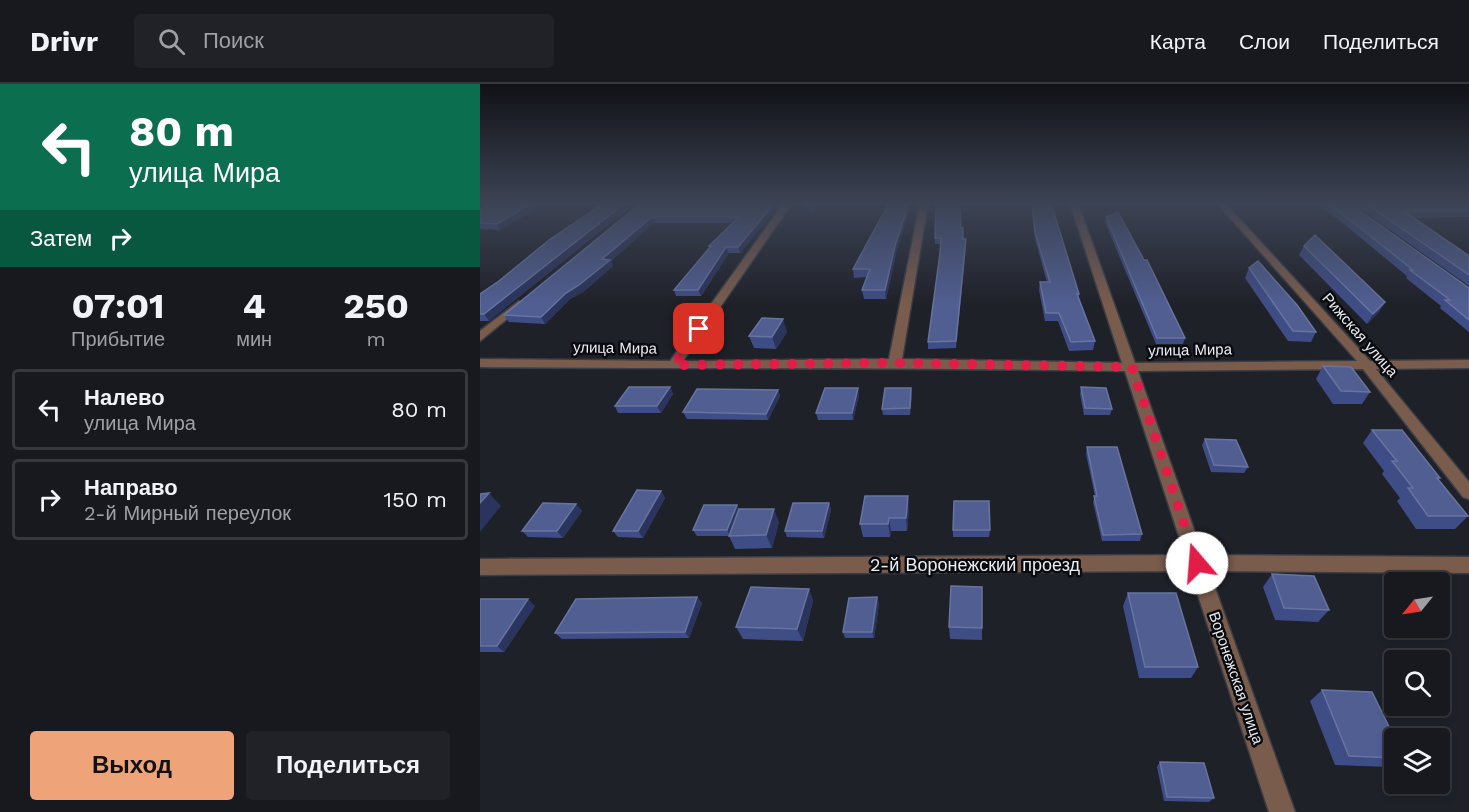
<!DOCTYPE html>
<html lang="ru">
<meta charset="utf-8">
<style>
:root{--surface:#17191f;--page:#202228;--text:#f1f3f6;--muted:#9ea0a4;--line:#36383d;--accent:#efa378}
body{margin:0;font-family:"Work Sans",sans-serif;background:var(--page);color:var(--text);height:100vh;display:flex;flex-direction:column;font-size:22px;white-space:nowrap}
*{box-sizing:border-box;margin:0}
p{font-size:20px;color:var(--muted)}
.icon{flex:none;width:33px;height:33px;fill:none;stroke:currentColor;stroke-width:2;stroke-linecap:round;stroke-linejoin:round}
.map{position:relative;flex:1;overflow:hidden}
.sheet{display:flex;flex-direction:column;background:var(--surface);width:480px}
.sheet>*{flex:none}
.top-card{background:#0b6e4f;color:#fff;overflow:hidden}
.needle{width:39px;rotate:240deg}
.buttons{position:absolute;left:904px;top:488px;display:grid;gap:12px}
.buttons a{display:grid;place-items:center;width:66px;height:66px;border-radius:6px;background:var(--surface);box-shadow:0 3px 9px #0003,0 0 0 2px var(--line);font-size:30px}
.pin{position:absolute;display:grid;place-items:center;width:51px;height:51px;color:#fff;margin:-26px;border-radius:12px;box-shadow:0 3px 9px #0006}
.me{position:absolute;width:66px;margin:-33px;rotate:342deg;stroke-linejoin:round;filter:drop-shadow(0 0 4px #0008)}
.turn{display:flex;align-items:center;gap:21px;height:126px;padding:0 30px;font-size:27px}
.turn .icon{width:78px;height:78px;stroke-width:2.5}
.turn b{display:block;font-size:42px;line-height:51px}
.then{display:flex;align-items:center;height:57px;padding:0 30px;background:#0003;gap:12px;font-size:22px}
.eta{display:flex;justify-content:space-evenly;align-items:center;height:102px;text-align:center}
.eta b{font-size:36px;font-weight:700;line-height:42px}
.primary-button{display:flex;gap:12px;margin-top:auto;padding:12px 30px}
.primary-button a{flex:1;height:69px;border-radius:6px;background:var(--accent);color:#111;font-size:24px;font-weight:700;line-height:69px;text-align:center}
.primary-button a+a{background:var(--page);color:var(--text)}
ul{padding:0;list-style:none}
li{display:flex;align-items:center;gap:18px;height:81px;margin:0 12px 9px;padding:0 18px;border:3px solid var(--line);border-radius:6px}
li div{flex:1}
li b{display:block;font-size:22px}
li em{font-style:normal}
header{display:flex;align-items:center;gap:36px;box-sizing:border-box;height:84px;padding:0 30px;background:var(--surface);border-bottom:2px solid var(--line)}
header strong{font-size:28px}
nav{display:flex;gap:33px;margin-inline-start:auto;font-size:21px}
.search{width:420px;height:54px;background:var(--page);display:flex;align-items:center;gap:15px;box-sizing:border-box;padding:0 21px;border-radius:6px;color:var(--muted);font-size:22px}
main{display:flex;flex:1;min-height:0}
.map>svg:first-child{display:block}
</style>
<header>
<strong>Drivr</strong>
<div class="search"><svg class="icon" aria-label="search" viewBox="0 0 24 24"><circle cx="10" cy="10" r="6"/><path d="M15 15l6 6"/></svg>Поиск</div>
<nav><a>Карта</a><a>Слои</a><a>Поделиться</a></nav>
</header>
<main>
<section class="sheet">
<div class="top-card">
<div class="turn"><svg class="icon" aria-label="left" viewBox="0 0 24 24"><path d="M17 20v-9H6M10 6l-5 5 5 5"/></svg><div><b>80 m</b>улица Мира</div></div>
<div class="then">Затем<svg class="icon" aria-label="right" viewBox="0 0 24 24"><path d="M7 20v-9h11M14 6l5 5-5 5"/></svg></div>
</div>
<div class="eta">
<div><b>07:01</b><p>Прибытие</p></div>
<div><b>4</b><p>мин</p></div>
<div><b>250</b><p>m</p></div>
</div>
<ul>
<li><svg class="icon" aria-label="left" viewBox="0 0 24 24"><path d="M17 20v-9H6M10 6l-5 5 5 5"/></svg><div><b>Налево</b><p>улица Мира</p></div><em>80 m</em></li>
<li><svg class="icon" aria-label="right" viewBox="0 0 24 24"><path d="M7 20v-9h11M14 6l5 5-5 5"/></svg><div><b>Направо</b><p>2-й Мирный переулок</p></div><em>150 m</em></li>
</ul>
<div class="primary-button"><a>Выход</a><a>Поделиться</a></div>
</section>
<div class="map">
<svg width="989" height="728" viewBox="0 0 989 728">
<rect width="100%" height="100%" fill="#1f2129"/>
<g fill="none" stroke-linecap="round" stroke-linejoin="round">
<g stroke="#3b3d45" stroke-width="3">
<g id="minor">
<path d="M304 119H312L203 277 409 275 440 119H448L422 275 642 279 590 119H598L655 279 877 277 737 119H745L890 277 989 276V284L896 285 989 398V415L983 413 883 285 658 287 723 471 989 473V489L729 487 815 728H789L710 487 0 491V475L705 471 645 287C430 283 215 285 0 283V275L190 277Z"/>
<polygon points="39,217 44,220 43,222 0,257 0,247"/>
</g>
</g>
<use href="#minor" fill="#7a5c4c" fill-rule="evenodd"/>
</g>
<g fill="#3e4d86">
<polygon points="13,119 65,119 20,146 0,145 0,125"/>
<polygon points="124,119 155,119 9,237 0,237 0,210"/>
<polygon points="161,119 301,119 260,169 249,169 221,212 196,212 194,206 230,164 229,162 253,139 174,139 131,177 133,182 103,208 90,215 65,240 29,238 24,231"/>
<polygon points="320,119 339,119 333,129"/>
<polygon points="551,119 571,119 599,210 599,215 615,257 613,266 589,267 578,237 565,237 559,206 560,198 567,198 555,155"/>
<polygon points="698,119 725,119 724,122 700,122"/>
<polygon points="835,119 869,119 989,204 989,248 960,224 961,222 926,194 927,192 858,135"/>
<polygon points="872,119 989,119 989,133 934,134 989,171 989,202"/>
<polygon points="626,133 705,254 703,260 676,260 625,138"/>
<polygon points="481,144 483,155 486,155 486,162 476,264 448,265 448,258 460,169 461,160 455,160 455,154"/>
<polygon points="824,162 905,218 899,228 887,240 819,171"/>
<polygon points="416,170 406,215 384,215 382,206 387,193 374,194 373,185"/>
<polygon points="769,184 836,248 831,258 808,257 765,194"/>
<polygon points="307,248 296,265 274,264 269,252"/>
<polygon points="843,282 890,308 882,320 853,320 836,295"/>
<polygon points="190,303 193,310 181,329 138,329 135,322"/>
<polygon points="601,303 632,325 630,331 604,331 600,310"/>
<polygon points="431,304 432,310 430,331 403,331 402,325"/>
<polygon points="298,306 300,312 288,336 207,335 203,328"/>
<polygon points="379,311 373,336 338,336 336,329"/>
<polygon points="892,346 960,394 958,396 988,432 975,445 936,445 917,417 920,414 902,390 904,387 883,359"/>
<polygon points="725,355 768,383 764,389 731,388 722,361"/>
<polygon points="607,363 662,450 660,457 622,457 613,418 615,412 606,370"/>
<polygon points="181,407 185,414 163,454 138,453 133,447"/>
<polygon points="349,419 351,426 344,454 307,453 305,447"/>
<polygon points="96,420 102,427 83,454 48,453 42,447"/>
<polygon points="257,421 259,426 299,438 292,464 255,465 249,452 217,452 213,446"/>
<polygon points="429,425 427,447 411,447 410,453 383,453 380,440"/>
<polygon points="473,446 510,446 509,453 473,453"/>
<polygon points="792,490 849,526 838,538 795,536 783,503"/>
<polygon points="502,503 502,556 470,555 469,543"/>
<polygon points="329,505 333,517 323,557 263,555 256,543"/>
<polygon points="648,509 718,583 711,594 659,594 643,522"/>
<polygon points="217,513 222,519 209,554 82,555 75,549"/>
<polygon points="397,513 399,520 394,554 365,554 363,548"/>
<polygon points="0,515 55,522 24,568 0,568"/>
<polygon points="842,606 915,655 915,680 909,683 855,681 830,617"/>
<polygon points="680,678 734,714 729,718 684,717 677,683"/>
</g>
<g fill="#2a345c">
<polygon points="0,119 9,119 0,123"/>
<polygon points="53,119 65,119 20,146 17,140"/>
<polygon points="145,119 155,119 9,237 4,230"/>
<polygon points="295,119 301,119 260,169 258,163"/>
<polygon points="335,119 339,119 333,129 332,123"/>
<polygon points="429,119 432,119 416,170 406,215 405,206 415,162"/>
<polygon points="172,133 174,139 131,177 133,182 103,208 90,215 65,240 61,233 122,175"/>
<polygon points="486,155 486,162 476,264 476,257"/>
<polygon points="246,163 249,169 221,212 218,206"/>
<polygon points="905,218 899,228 887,240 893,230"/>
<polygon points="303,235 307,248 296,265 292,253"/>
<polygon points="190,303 193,310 181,329 177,322"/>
<polygon points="378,304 379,311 373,336 372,329"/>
<polygon points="431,304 432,310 430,331 430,324"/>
<polygon points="298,306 300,312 288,336 286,330"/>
<polygon points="181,407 185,414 163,454 158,447"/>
<polygon points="9,409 21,422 0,448 0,419"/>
<polygon points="428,412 429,425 427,447 426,434"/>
<polygon points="349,419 351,426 344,454 342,447"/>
<polygon points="96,420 102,427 83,454 77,447"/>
<polygon points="257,421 260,428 250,452 247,446"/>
<polygon points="294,425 299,438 292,464 286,451"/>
<polygon points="409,434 411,447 410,453 408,440"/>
<polygon points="329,505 333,517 323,557 317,545"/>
<polygon points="217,513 222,519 209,554 205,548"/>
<polygon points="397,513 399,520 394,554 392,548"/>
<polygon points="48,515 55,522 24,568 17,562"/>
</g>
<g fill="#505e92" stroke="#6874a0" stroke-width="1.5">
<polygon points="13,119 53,119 17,140 0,139 0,125"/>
<polygon points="124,119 145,119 4,230 0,230 0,210 19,197 69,156"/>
<polygon points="161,119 295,119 258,163 246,163 218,206 194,206 231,162 229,162 259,133 172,133 122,175 130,176 99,201 86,209 61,233 24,231"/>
<polygon points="326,119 335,119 332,123"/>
<polygon points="409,119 429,119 415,162 405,206 382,206 390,185 373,185"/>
<polygon points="456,119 480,119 481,144 483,144 483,155 486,155 476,257 448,258 460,169 461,154 455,154"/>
<polygon points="552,119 571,119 599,210 597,210 615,257 591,258 579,229 566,229 560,198 570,198 555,148"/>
<polygon points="846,119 869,119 989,204 989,236 965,216 970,216 930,186 933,186 861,129"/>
<polygon points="885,119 989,119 989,127 924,127 989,172 989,191"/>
<polygon points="638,128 664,176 667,176 705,254 677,254 626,133"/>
<polygon points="835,151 905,218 893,230 824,162"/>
<polygon points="778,177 817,221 836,248 813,247 769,184"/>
<polygon points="282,234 303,235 292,253 269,252"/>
<polygon points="843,282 871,283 890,308 861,307"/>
<polygon points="149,303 190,303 177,322 135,322"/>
<polygon points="601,303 626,304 632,325 605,324"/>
<polygon points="345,304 378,304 372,329 336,329"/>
<polygon points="405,304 431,304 430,324 402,325"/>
<polygon points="217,305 298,306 286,330 203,328"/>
<polygon points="892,346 922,346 960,394 957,394 988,432 948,432 928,404 933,404 912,377 917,377"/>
<polygon points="725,355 756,356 768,383 734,381"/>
<polygon points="607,363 637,363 662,450 623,451 614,412 617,412"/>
<polygon points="157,406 181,407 158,447 133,447"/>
<polygon points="9,409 0,419 0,410"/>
<polygon points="385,412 428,412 426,434 409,434 408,440 380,440"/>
<polygon points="474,417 509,417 510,446 473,446"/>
<polygon points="63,419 96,420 77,447 42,447"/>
<polygon points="313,419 349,419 342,447 305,447"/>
<polygon points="224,421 257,421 247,446 213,446"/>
<polygon points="259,425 294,425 286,451 249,452"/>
<polygon points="792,490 834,492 849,526 804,524"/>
<polygon points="471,502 502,503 502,544 469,543"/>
<polygon points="271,503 329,505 317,545 256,543"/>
<polygon points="648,509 696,509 718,583 665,583"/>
<polygon points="217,513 205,548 75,549 96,515"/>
<polygon points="397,513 392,548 363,548 369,514"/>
<polygon points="0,515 48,515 17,562 0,562"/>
<polygon points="842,606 892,608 915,655 915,674 869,672"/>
<polygon points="680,678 724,679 734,714 687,713"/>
</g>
<linearGradient id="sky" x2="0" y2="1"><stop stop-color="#111217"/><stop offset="0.54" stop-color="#3c4354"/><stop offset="1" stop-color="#3c4354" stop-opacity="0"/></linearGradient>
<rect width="989" height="221" fill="url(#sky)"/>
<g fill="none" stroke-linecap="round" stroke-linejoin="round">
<polyline stroke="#e11d48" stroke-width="10" stroke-dasharray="0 18" points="219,245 194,281 415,279 652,283 717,479"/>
</g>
<g text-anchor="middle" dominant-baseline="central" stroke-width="5" stroke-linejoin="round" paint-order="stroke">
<g font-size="15" fill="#eaecf1" stroke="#0a0b0e">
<text transform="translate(880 251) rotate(49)">Рижская улица</text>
<text transform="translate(135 264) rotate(1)">улица Мира</text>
<text transform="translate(710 266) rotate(-1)">улица Мира</text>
<text transform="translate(756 594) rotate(71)">Воронежская улица</text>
</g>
<g font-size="18" fill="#eaecf1" stroke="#0a0b0e">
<text x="495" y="480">2-й Воронежский проезд</text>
</g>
</g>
</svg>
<div class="buttons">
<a><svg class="needle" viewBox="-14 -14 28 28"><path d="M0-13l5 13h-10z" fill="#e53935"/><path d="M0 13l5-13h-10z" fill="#9ea0a4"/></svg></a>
<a><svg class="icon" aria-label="search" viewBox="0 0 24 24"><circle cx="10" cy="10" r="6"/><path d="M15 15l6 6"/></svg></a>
<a><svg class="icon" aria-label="layers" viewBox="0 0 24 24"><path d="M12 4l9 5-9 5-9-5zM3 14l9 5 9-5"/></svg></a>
</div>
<div class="pin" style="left:219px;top:245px;background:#d93025"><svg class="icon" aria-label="arrive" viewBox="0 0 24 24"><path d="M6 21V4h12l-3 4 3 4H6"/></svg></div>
<svg class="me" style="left:717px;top:479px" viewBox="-20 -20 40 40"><circle r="19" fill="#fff"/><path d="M0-13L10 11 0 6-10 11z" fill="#e11d48"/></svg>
</div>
</main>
